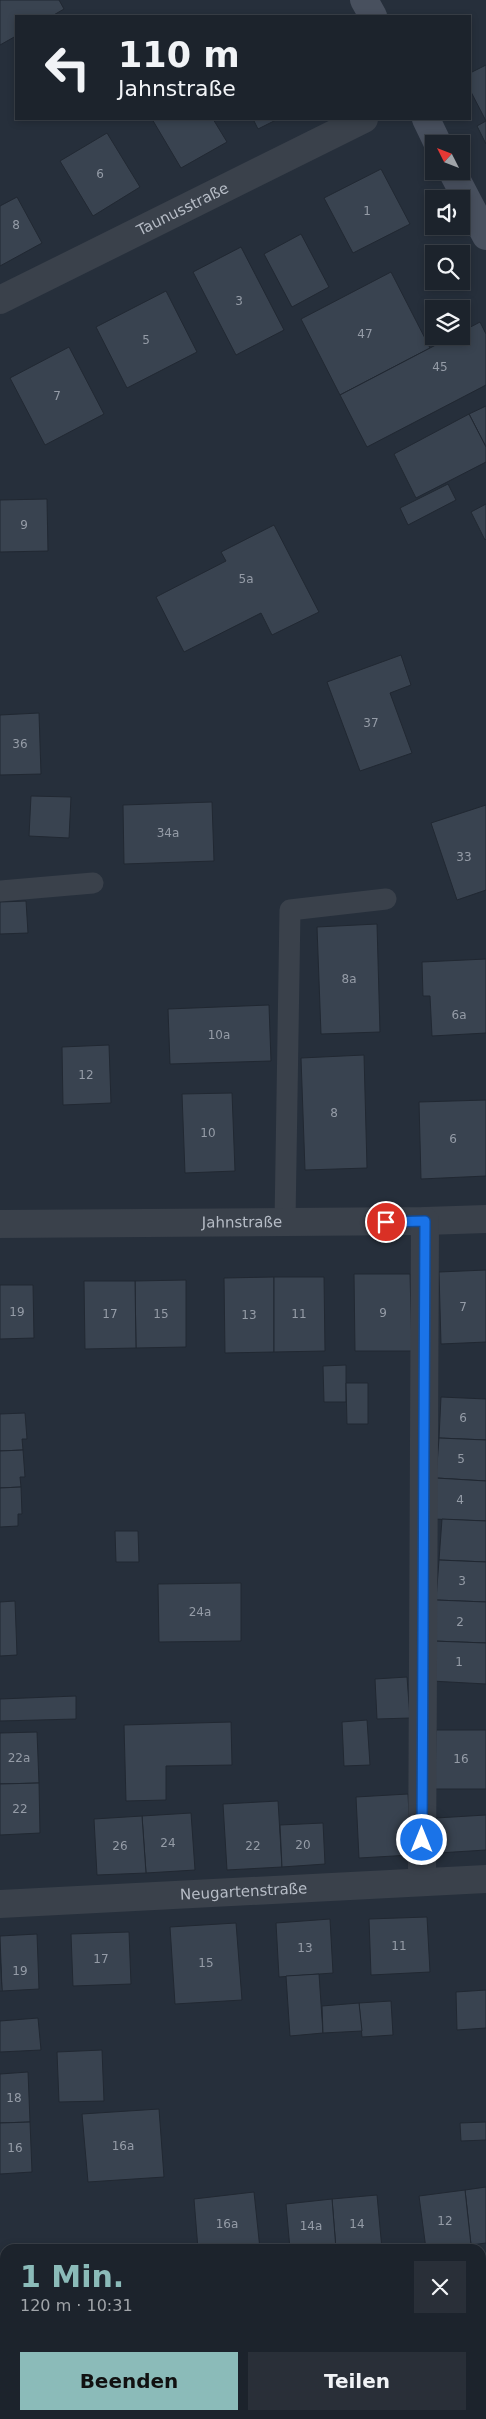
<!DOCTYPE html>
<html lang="de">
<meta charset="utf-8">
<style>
:root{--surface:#1c232c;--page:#292f38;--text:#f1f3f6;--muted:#a0a4a9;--line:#3a4048;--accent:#8bbbb9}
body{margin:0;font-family:"DejaVu Sans",sans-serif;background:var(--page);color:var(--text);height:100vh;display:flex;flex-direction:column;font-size:19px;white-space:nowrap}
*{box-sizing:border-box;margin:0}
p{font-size:16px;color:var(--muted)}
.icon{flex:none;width:28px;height:28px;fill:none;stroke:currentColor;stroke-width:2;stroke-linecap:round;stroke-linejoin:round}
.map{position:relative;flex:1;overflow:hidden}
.sheet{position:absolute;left:0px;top:2244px;width:486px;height:176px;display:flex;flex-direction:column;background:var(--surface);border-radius:15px 15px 0 0;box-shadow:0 2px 8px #0003,0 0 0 1px var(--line)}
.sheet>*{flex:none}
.banner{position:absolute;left:15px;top:15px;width:456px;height:105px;border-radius:0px;box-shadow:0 2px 8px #0003,0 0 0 1px var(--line);background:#1c232c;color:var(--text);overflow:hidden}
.needle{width:32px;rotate:312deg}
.tools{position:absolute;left:425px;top:135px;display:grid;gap:10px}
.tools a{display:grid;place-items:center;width:45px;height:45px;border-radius:0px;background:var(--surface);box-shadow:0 2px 8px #0003,0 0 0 1px var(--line);font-size:25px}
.pin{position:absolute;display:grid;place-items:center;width:42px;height:42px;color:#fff;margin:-21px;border:2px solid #fff;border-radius:50%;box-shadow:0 1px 5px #0007}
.me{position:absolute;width:55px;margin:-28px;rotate:0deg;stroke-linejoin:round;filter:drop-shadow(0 0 4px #0008)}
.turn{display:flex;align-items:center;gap:18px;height:105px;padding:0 20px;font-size:22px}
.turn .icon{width:65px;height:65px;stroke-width:2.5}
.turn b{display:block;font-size:35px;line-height:42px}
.round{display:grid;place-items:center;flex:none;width:52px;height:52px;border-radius:0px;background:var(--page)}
.summary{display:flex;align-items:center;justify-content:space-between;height:85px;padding:0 20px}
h1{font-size:30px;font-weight:800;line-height:38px;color:var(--accent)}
.cta{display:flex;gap:10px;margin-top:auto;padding:10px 20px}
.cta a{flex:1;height:58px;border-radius:0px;background:var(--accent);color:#111;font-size:20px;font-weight:800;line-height:58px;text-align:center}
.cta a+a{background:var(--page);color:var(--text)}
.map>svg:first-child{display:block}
</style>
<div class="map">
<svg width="486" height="2419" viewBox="0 0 486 2419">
<rect width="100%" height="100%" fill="#262f3b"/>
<g fill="#394350" stroke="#212832">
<polygon points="0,0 59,0 64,9 52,16 16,16 16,36 0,45"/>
<polygon points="486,65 486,121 470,90 470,73"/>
<polygon points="152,119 213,119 227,142 181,168"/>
<polygon points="253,119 278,119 258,129"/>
<polygon points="486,121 486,144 477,126"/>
<polygon points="107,133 140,187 93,216 60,161"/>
<polygon points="381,169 410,224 353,253 324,198"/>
<polygon points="17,197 42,243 0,266 0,206"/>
<polygon points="301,234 329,287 292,307 264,254"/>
<polygon points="241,247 284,330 236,355 193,272"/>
<polygon points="391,272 430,348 340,395 301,319"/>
<polygon points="166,291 197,352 127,388 96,327"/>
<polygon points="480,322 486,334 486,385 367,447 340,395 453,336 461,336 461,332"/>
<polygon points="69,347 104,414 45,445 10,378"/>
<polygon points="486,406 486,447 469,414"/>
<polygon points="469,414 486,447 486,462 416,498 394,454"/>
<polygon points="448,484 456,500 408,525 400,508"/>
<polygon points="47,499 48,551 0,552 0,500"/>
<polygon points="486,504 486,539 485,540 471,512"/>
<polygon points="274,525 319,612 272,635 261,613 184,652 156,597 226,561 221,552"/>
<polygon points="401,655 411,685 390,693 412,753 360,771 327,682"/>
<polygon points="39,713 41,774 0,775 0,715"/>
<polygon points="31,796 71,797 69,838 29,836"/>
<polygon points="212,802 214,861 124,864 123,805"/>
<polygon points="486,805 486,890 457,900 431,823"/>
<polygon points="26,901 28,933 0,934 0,902"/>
<polygon points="377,924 380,1032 321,1034 317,927"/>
<polygon points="486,959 486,1033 432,1036 430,996 423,996 422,962"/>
<polygon points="269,1005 271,1061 170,1064 168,1009"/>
<polygon points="109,1045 111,1103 63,1105 62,1047"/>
<polygon points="364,1055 367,1168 305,1170 301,1058"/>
<polygon points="232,1093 235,1171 185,1173 182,1094"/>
<polygon points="486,1100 486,1176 421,1179 419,1102"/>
<polygon points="486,1270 486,1342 441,1344 439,1272"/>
<polygon points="354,1274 410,1274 412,1351 355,1351"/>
<polygon points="274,1277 274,1352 225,1353 224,1278"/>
<polygon points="274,1277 324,1277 325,1351 274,1352"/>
<polygon points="186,1280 186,1347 136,1348 135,1281"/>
<polygon points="84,1281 135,1281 136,1348 85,1349"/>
<polygon points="0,1285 33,1285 34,1338 0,1339"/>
<polygon points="346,1365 346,1402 324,1402 323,1366"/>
<polygon points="346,1383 368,1383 368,1424 347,1424"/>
<polygon points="441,1397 486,1399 486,1440 439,1438"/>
<polygon points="25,1413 27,1439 22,1439 23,1450 0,1451 0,1414"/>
<polygon points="439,1438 486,1440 486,1481 436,1478"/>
<polygon points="23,1450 25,1477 20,1477 21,1487 0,1488 0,1451"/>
<polygon points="436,1478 486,1481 486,1521 433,1519"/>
<polygon points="21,1487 22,1514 18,1514 18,1526 0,1527 0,1488"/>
<polygon points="442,1519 486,1521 486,1562 439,1560"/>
<polygon points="115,1531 138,1531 139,1562 116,1562"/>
<polygon points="439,1560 486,1562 486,1602 436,1600"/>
<polygon points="241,1583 241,1641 159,1642 158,1584"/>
<polygon points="436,1600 486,1602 486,1643 433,1641"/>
<polygon points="15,1601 17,1655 0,1656 0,1602"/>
<polygon points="433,1641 486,1643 486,1684 431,1681"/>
<polygon points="407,1677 410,1718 377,1719 375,1679"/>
<polygon points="76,1696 76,1719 0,1721 0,1699"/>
<polygon points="367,1720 370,1765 344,1766 342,1722"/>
<polygon points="231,1722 232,1765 166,1766 166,1800 126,1801 124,1725"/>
<polygon points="436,1730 486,1730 486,1789 435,1789"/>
<polygon points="37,1732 39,1783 0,1784 0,1733"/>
<polygon points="39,1783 40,1833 0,1835 0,1784"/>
<polygon points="408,1794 411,1855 359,1858 356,1797"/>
<polygon points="278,1801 282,1867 227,1870 223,1804"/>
<polygon points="191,1813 195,1870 146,1873 142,1816"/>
<polygon points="486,1815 486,1850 438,1853 436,1818"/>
<polygon points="142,1816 146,1873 97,1875 94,1819"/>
<polygon points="323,1823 325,1864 282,1867 280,1825"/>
<polygon points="427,1917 430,1972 371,1975 369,1919"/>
<polygon points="330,1919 333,1973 279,1977 276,1923"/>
<polygon points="236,1923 242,2000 175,2004 170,1927"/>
<polygon points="129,1932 131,1984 73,1986 71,1934"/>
<polygon points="37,1934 39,1989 2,1991 0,1936"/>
<polygon points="0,1953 2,1991 0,1991"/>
<polygon points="319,1974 323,2033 290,2036 286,1976"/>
<polygon points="486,1990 486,2028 457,2030 456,1992"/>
<polygon points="391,2001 393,2035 362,2037 359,2003"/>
<polygon points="359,2003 362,2031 323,2033 322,2006"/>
<polygon points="38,2018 41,2050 0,2052 0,2021"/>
<polygon points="102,2050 104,2101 59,2102 57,2052"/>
<polygon points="28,2072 30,2122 0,2123 0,2074"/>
<polygon points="159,2109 164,2177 88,2182 82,2114"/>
<polygon points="30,2122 32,2172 0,2174 0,2123"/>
<polygon points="486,2122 486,2140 461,2141 460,2123"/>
<polygon points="486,2187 486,2243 471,2245 465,2190"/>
<polygon points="465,2190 471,2245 426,2249 419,2196"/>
<polygon points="254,2192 260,2249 198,2249 194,2199"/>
<polygon points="377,2195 382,2249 336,2249 332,2199"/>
<polygon points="332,2199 336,2249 290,2249 286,2204"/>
<polygon points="1,2266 5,2266 5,2318"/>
<polygon points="486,2335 486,2391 485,2391 481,2361 481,2336"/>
<polygon points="481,2361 485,2391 481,2392"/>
<rect x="8" y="2415" width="59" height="4"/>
<polygon points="110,2415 181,2415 182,2419 110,2419"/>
<rect x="206" y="2415" width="53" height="4"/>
<polygon points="312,2415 410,2415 411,2419 312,2419"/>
</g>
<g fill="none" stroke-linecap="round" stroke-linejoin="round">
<g stroke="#3a414b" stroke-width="21">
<polyline points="0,891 93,883"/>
<polyline points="285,1222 290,910 386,899"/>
<polyline points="270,2415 270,2419"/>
</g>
<g stroke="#3a414b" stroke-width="28">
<path id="s1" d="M0 300 364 119"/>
<path id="s2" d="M0 1224 425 1221 486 1219"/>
<polyline points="422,1881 425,1221"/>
<path id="s3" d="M0 1904 486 1879"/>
</g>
<g stroke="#48505e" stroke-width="28">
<polyline points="364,0 373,16"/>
<polyline points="426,119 438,144"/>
<polyline points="452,171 486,236"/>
</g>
</g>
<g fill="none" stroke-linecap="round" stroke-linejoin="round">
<g stroke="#114b97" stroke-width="12">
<polyline id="route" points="386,1222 425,1221 422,1840"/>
</g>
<use href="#route" stroke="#1a73e8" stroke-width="9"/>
</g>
<g text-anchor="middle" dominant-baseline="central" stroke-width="5" stroke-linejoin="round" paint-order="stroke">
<g font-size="12" fill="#959ca7">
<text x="100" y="174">6</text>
<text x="367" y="211">1</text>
<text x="16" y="225">8</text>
<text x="239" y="301">3</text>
<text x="365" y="334">47</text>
<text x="146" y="340">5</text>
<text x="440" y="367">45</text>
<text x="57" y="396">7</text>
<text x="24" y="525">9</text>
<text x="246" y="579">5a</text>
<text x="371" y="723">37</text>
<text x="20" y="744">36</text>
<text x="168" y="833">34a</text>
<text x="464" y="857">33</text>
<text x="349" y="979">8a</text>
<text x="459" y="1015">6a</text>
<text x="219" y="1035">10a</text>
<text x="86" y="1075">12</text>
<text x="334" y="1113">8</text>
<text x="208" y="1133">10</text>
<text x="453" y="1139">6</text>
<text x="463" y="1307">7</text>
<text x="17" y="1312">19</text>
<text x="383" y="1313">9</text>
<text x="110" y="1314">17</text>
<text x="161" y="1314">15</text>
<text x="299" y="1314">11</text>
<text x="249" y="1315">13</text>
<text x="463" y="1418">6</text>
<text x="461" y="1459">5</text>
<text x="460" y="1500">4</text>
<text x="462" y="1581">3</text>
<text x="200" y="1612">24a</text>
<text x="460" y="1622">2</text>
<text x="459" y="1662">1</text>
<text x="19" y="1758">22a</text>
<text x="461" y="1759">16</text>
<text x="20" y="1809">22</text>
<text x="168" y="1843">24</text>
<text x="303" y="1845">20</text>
<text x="120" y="1846">26</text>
<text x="253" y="1846">22</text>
<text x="399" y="1946">11</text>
<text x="305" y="1948">13</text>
<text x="101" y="1959">17</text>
<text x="206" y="1963">15</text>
<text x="20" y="1971">19</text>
<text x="14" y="2098">18</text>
<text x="123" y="2146">16a</text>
<text x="15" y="2148">16</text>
<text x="445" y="2221">12</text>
<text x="227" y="2224">16a</text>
<text x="357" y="2224">14</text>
<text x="311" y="2226">14a</text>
</g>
<g font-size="15" fill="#b6bcc6" stroke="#1f2630">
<text stroke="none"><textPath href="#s1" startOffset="204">Taunusstraße</textPath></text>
<text stroke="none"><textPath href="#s2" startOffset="242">Jahnstraße</textPath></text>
<text stroke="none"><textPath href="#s3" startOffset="244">Neugartenstraße</textPath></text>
</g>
</g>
</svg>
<div class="tools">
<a><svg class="needle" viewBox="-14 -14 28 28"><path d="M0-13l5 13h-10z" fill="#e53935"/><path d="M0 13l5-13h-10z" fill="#a0a4a9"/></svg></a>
<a><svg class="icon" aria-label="sound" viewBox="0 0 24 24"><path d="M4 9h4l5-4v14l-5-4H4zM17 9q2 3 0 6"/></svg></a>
<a><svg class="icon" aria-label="search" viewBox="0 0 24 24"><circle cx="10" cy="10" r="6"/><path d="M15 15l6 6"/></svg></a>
<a><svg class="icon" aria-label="layers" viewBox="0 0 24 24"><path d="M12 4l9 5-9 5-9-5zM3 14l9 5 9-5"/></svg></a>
</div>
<div class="pin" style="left:386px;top:1222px;background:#d93025"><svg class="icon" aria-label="arrive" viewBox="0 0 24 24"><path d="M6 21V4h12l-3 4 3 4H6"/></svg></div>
<svg class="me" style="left:422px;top:1840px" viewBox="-20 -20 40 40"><circle r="17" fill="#1a73e8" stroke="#fff" stroke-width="3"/><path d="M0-11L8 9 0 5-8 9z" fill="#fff"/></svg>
<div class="banner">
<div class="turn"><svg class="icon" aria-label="left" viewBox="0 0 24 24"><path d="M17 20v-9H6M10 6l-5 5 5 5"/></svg><div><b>110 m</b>Jahnstraße</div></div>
</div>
<section class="sheet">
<div class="summary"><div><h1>1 Min.</h1><p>120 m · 10:31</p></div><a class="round"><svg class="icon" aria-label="close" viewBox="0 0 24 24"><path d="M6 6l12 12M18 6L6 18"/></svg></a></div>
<div class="cta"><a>Beenden</a><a>Teilen</a></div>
</section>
</div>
